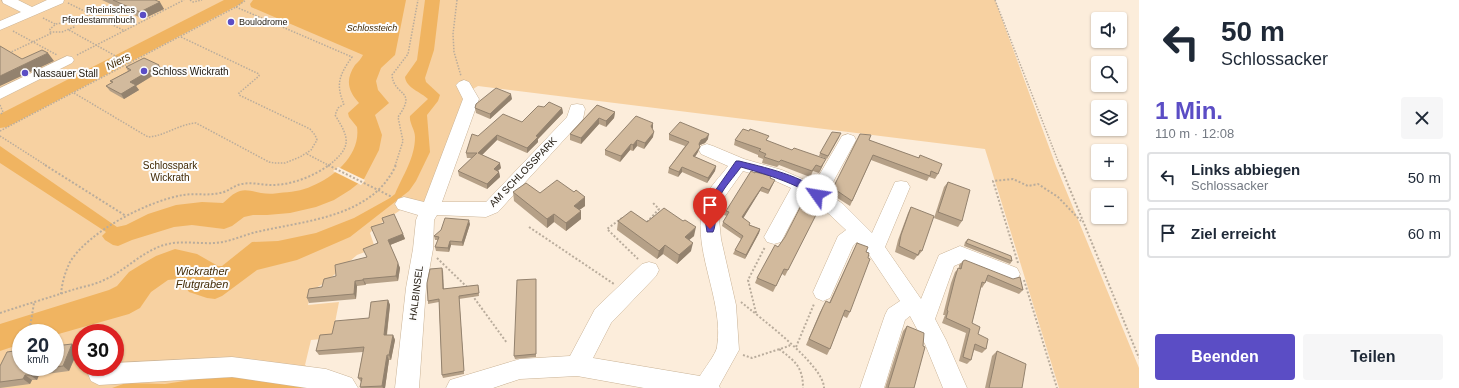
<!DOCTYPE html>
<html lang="de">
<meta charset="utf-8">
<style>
:root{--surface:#fff;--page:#f6f6f7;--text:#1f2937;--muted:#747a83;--line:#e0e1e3;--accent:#5b4dc5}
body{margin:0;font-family:Helvetica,sans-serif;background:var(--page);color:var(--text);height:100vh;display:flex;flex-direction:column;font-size:15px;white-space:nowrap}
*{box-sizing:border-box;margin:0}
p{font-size:13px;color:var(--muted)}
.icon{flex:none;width:22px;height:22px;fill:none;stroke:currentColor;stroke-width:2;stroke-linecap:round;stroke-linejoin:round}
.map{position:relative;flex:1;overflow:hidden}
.side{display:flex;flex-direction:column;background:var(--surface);width:320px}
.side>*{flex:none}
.banner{background:#fff;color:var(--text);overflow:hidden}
.controls{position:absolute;left:1091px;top:12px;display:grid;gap:8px}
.controls a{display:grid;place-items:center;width:36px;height:36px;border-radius:4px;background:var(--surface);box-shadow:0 1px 3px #0004;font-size:20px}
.speed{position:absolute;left:12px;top:324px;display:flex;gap:8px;font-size:20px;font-weight:700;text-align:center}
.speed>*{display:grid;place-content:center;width:52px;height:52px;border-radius:50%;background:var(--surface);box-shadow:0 1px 3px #0004;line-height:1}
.speed small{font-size:10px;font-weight:400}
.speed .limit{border:6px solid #d22;background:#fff;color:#111}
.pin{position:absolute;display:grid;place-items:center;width:34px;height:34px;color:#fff;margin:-41px -17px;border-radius:50% 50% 50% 0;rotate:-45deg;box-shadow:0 0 4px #0007}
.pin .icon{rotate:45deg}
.me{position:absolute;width:44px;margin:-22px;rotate:302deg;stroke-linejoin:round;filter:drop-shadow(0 0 3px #0008)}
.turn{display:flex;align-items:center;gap:14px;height:84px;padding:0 16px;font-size:18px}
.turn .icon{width:52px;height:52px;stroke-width:2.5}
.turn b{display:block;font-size:28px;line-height:34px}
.round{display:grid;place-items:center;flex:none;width:42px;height:42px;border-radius:4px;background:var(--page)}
.head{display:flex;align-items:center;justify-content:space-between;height:68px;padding:0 16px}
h1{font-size:24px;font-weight:600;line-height:30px;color:var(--accent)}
.cta{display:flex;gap:8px;margin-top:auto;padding:8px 16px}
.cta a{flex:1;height:46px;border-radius:4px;background:var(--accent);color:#fff;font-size:16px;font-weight:600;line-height:46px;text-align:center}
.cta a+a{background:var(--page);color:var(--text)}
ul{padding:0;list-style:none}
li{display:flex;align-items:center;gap:12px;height:50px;margin:0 8px 6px;padding:0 8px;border:2px solid var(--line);border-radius:4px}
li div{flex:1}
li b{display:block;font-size:15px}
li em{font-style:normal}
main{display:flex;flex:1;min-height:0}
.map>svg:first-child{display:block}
</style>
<main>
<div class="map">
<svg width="1139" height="388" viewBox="0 0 1139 388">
<rect width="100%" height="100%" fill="#fceddb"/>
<path fill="#f7d1a1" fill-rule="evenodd" d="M0 0H995L1056 166 1139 368V388H1059L985 149 478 86 468 92 430 201 402 209 374 228 370 233 375 248 357 255 326 282 311 291 308 305 339 302 332 338 311 340 305 365 342 388H0ZM21 333H55V367H21ZM81 333H115V367H81Z"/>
<g fill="#f0b461">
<path d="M253 0H406L395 55 381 68 376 81 378 90 389 103 375 115 382 135 379 150 364 179 350 190 334 200 316 207 290 213 267 215H253L244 217 232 226 224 229 192 225 174 227 132 240 118 246 113 245 105 240 102 236 106 232 0 163V146L117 227 126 225 148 214 176 205 202 202 223 203C228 199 233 193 240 191 247 189 254 192 261 193 267 194 274 194 279 193 290 192 302 191 312 186 335 177 361 154 357 127L349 117 348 113 359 103C348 91 345 80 355 65 358 62 361 59 363 55L251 7 250 4Z"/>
<path d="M425 0H440L434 50 425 78 426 82 440 95 438 101 427 115 430 152 416 181 409 191 350 237 297 260 257 270 222 296 215 299 207 298 189 292 181 281 177 279 168 280 151 292 140 308 129 314 55 335V333H21V344L0 351V324L109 290 117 286 129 272 142 264 156 256 175 249 197 254 218 266H222L252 242 278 241 316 233 354 218 390 198 395 194C403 175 415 158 415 137 415 130 409 123 410 116L428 99C421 92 406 88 405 77L417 60Z"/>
<polygon points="239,377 317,388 112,388 126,383 165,384 197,379"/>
</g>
<polygon fill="#fceddb" points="338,167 365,180 361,185 333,171"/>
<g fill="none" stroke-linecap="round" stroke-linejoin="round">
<polygon fill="#f0b461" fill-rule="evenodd" points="224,0 244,0 242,3 7,127 0,128 0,114"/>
<g stroke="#cab396" stroke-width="1">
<g id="minor">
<polygon points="2,0 18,0 32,7 47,0 64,0 63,3 0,30 0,21 21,12 3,3"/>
<polygon points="67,56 72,57 74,60 72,63 0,99 0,88"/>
<polygon points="464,80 469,82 479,99 442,202 486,202 567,117 571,105 577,104 583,105 585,109 583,119 498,212 486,217 437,215 434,220 433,249 426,288 419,388 395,388 406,288 413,249 416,220 418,215 398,209 395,204 398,199 404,197 424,202 463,99 456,85 459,82"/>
<path d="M848 134 854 136 856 140 827 193 843 204 872 233 895 182 901 181 907 182 910 187 885 247 921 299 939 255 960 246 1017 268 1020 274 1017 280 1010 282 961 263 954 266 935 319 946 340 967 388H943L925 344 910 316 905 320 884 388H860L885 315 888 309 900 301 868 253 857 242 853 246 830 298 823 301 816 298 813 292 838 236 846 230 829 214 805 196 781 242 774 244 767 242 764 237 791 188 771 179 743 171 723 199 719 219 721 239 736 305 739 350 719 386 720 388H644L577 376 520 379 493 388H446L450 380 520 359 570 356 595 309 642 264 649 262 656 264 659 270 656 276 611 323 593 358 700 376C704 369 716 354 717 347 725 298 688 246 705 198 709 187 721 176 728 166L701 154 699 150 701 146 707 144 713 146 744 159 782 170 814 184 842 136Z"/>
<polygon points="232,357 326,369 352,378 358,388 307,388 232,377 99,385 91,381 88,374 90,367 115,367 115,363"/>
</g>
</g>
<g stroke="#b9ac9c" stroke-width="1.5" stroke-dasharray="1.5 1.5" stroke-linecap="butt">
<polyline points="190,0 193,2 202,0"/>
<polyline points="457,0 453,34 454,52 461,76"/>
<polyline points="995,0 1060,166"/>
<polyline points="68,3 125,31"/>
<path d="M236 7 352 57C340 74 335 84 344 104L338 108 335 115C350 139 352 147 328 166"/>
<polyline points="43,18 55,24"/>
<polygon points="68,22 74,24 74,27 62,32 50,32 50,29 56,24"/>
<polyline points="73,22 111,5"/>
<polyline points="69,30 130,64"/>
<polyline points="13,31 57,55"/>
<polyline points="9,53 52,33"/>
<polyline points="77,55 184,0"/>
<path d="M74 93 148 137C165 136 179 124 196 123L269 162 274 163H285L300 157 311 150 317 140 315 135 310 129 239 95V93L259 76V74L181 37"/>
<polyline points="0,105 3,112 0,115"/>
<polyline points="0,131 236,7 246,0"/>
<polyline points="0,136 47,166"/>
<polyline points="307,154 330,166"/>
<path d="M395 166 403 141 398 117C418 89 394 97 392 75L408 54 418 0"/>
</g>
<g stroke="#b9ac9c" stroke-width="2" stroke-dasharray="2 2" stroke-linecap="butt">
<polyline points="45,165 126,216"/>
<polyline points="328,165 392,197"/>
<polyline points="1060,165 1139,358"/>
<polyline points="622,218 607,229 638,259"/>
<polyline points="647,222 659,209 652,202"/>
<polyline points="529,227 614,284"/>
<polyline points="437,258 468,288"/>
<polyline points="1018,263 993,181 1013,179 1028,186 1038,184 1058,197 1081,221"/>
<polyline points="1024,280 1057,388"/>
<path d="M61 294C62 283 65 272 70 262 89 231 148 201 183 195 195 193 208 196 220 193 228 192 234 185 242 184 252 182 262 185 272 185 292 185 314 176 329 165"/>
<polyline points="472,295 507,343"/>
<path d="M741 302C759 317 824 365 824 388"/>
<path d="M0 313C24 305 48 298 72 290 82 287 94 285 104 280 125 271 141 252 164 245 180 240 198 244 215 243 231 242 245 234 261 231 310 220 373 216 396 165"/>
<polyline points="756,313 748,280 765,247"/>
<polyline points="29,333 34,303"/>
<polyline points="72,346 81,345"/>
<polyline points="796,347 814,304"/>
<path d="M779 349C795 361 803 367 803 388"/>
<polyline points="743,355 752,358 789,346 791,343"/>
</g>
<use href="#minor" fill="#fff" fill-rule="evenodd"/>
</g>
<g fill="#b5a087">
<polygon points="102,0 155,0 164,9 143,19"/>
<polygon points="126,67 162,70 136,86 139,90 124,99 110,91 106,86 112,83 110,81 128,71"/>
<polygon points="512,99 490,119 476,113 475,108"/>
<polygon points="597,105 615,112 614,118 606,127 599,124 581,144 570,140 570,134"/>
<polygon points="544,107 562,108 563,113 538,139 538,142 527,153 497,140 482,155 501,168 498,171 499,172 500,177 487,189 459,176 458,171 472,158 467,158 466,153 478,136 522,122"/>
<polygon points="653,128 652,129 653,137 644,149 637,146 633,151 630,150 620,162 605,155 605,150"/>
<polygon points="669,134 708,139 705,143 700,145 698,152 695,157 716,166 715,171 707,183 682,172 678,177 668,173 669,168 685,146 669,140"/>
<polygon points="860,134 869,140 918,158 920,155 938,174 935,179 929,177 927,181 871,160 850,206 831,194"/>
<polygon points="840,136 827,159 819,156 820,153"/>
<polygon points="735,140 767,141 823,165 819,173 813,171 810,177 779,165 777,167 762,163 763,159 758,157 758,155 734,145"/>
<polygon points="770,178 773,184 768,194 760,191 743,218 750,225 760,229 759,233 745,259 733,254 735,250 741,239 722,226 723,222 727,216 724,215 726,211"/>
<polygon points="948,182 962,221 958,227 934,218 944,187"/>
<polygon points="513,192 540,193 585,206 579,210 581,219 566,231 554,222 547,228 514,201"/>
<polygon points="911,207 922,251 918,256 917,256 914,260 895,252 898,240 908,213"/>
<polygon points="817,208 816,214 785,276 782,274 773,292 755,283 757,278"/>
<polygon points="382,218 403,234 405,239 390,245 400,268 398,281 366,284 365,285 357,286 356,299 309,303 307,298 336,276 367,257 377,243 384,223"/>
<polygon points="618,221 647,222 694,236 689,240 691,251 677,264 663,254 657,259 617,230"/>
<polygon points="470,224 463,246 451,245 449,252 436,251 435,247 438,240 435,240 434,236"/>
<polygon points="968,239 1012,261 1010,264 964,246 965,242"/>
<polygon points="857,243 866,252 850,312 847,318 843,316 830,349 827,355 806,345 820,312 823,307 829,303"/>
<polygon points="963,261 1023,290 1019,294 986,281 985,283 982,288 981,287 972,323 986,349 982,353 974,350 971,360 967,364 959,361 966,333 942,323 945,315 943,315 951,283 955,272 959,268 959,265"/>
<polygon points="443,271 443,289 478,285 479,296 459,299 464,374 443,378 442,375 439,302 428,304 428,301"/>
<polygon points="536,279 536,357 515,359 514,356"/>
<polygon points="388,300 390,305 387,335 393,335 395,340 391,360 389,360 385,388 361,388 360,387 361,382 358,378 363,352 319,355 316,351 332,334 369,318"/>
<polygon points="907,326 914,388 885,388 903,331"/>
<polygon points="78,350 69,371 39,375 37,380 32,380 30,384 0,388 0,366"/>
<polygon points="997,351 1022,388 985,388 992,356"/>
</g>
<g fill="#93826e">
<polygon points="160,2 164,9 143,19 140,12"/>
<polygon points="48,53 54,61 0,86 0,76"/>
<polygon points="159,65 162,70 136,86 139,90 124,99 121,94 130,82"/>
<polygon points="511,94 512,99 490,119 490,114"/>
<polygon points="562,108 563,113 538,139 538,142 527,153 527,148 536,136"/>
<polygon points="615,112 614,118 606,127 606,121"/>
<polygon points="599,118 599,124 581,144 581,138"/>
<polygon points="653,123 653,128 650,131 651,126"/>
<polygon points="654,132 653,137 644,149 645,143"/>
<polygon points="709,134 708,139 705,143 700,145 698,149 699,144 701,140"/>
<polygon points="497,135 497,140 479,158 478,153"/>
<polygon points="637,140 637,146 633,151 633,145"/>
<polygon points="631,144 630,150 620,162 621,156"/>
<polygon points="700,147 698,152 692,161 693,156"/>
<polygon points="826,159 819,173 821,167"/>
<polygon points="500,163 501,168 494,174 494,169"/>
<polygon points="716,166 715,171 707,183 708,178"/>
<polygon points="682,167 682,172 678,177 679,172"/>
<polygon points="499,172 500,177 487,189 487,184"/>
<polygon points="775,180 768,194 769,190"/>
<polygon points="762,187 760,191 741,222 742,217"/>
<polygon points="585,197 585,206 574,214 574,206"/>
<polygon points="581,211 581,219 566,231 566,223"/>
<polygon points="554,214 554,222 547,228 547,219"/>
<polygon points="469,220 470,224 463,246 462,242"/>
<polygon points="696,227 694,236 683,245 685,237"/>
<polygon points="760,229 759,233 745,259 746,255"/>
<polygon points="403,234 405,239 390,245 388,240"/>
<polygon points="450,241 451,245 449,252 448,248"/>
<polygon points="693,243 691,251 677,264 679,255"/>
<polygon points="665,245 663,254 657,259 659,251"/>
<polygon points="398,263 400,268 398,281 396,276"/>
<polygon points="442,268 443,271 444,292 443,289"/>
<polygon points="363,279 366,284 365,285 363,280"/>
<polygon points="355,281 357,286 356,299 354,294"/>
<polygon points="459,296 459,299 464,374 464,371"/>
<polygon points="388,300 390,305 386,340 384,335"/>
<polygon points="393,335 395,340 391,360 389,355"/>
<polygon points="72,344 78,350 69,371 63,366"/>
<polygon points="387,355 389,360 385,388 383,388 382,386"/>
<polygon points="32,370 39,375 37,380 30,375"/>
<polygon points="25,375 32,380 30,384 23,379"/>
</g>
<g fill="#d2ba9d" stroke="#93826e">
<polygon points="113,0 155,0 160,2 140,12"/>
<polygon points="0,46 22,59 42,50 48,53 0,76"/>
<polygon points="144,58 159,65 130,82 136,85 121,94 106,86 113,82 110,81 131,70 126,67"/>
<polygon points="496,88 511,94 490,114 475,108 476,104"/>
<polygon points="549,102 562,108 536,136 538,137 527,148 497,135 478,153 500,163 494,169 499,172 487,184 458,171 477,153 466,153 472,134 478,136 503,114 522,122 538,106 544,107"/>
<polygon points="597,105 615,112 606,121 599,118 581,138 570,134"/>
<polygon points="636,116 653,123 651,126 654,132 645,143 637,140 633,145 631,144 621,156 605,150"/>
<polygon points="680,122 709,134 706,138 701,140 699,144 700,147 693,156 716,166 708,178 682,167 679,172 669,168 689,142 669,134"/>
<polygon points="743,129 749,131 750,129 769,136 766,140 792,150 794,148 826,159 821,167 816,165 812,171 781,160 779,162 764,157 766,154 759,151 761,149 735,140"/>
<polygon points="832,132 841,133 828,156 820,153"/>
<polygon points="860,134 871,135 869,140 919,158 920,155 942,164 938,174 931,171 930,176 873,155 852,201 833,188"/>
<polygon points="751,171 755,173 755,172 771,176 770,178 775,180 769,190 762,187 742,217 750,223 749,225 760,229 746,255 735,250 743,236 723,222 729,212 726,211"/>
<polygon points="557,180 574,192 576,190 585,197 574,206 581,211 566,223 554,214 547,219 513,192 526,183 540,193"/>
<polygon points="948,182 970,190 962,221 938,212"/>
<polygon points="807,194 820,201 816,208 819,209 788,270 784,269 776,286 757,278 775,245 778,247 785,237"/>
<polygon points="911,207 934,216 922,251 920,250 918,255 899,246 901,235"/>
<polygon points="664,208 683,221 685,220 696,227 685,237 693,243 679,255 665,245 659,251 618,221 631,211 647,222"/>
<polygon points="394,214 403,234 388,240 398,263 396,276 363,279 363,280 355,281 354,294 307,298 309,289 322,287 324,279 336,276 335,265 367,257 363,249 378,243 371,227 384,223 382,218"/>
<polygon points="445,218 469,220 462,242 450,241 448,248 435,247 439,237 434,236 441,230"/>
<polygon points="968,239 1011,256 1012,261 966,243"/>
<polygon points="857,243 868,247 866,252 869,253 868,258 870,259 850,312 845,310 830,349 809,339 823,307 826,301 830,303"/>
<polygon points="965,260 1013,279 1020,277 1023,290 988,275 985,283 982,282 972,323 980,327 978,334 988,339 986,349 975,344 971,360 963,357 970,329 946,318 948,311 947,310 955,278 958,268 961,269 963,261"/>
<polygon points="442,268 443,289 478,285 479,293 459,296 464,371 442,375 439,299 428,301 427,283 430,269"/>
<polygon points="536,279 536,354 514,356 517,280"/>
<polygon points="388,300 384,335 393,335 389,355 387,355 382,386 360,387 362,378 358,378 364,347 316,351 320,335 332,334 335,321 369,318 371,302"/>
<polygon points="907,326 924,333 923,346 925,347 914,388 888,388"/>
<polygon points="72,344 63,366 55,367 55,346"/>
<polygon points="21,350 21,367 54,367 32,370 30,375 25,375 23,379 0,382 0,366 7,352"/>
<polygon points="997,351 1026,364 1022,388 989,388"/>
</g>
<path fill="#5b4dc5" stroke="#3b3280" d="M736 161H739C759 166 810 177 821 195L817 198C810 196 804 190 798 187 779 178 761 173 741 167 734 177 724 187 719 198 714 207 717 225 713 232H707L705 219 710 198Z"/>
<g fill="#5b4dc5" stroke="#fdfdfd" stroke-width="1.5">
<circle cx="143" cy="15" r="4"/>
<circle cx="231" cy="22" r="4"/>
<circle cx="144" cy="71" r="4"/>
<circle cx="25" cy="73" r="4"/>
</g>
<g text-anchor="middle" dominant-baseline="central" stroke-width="4" stroke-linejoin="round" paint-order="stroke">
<g font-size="9" fill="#1f170c" stroke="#fdfdfd" text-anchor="end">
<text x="135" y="10">Rheinisches<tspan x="135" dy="10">Pferdestammbuch</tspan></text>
<text x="239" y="22" text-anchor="start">Boulodrome</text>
</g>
<g font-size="9" font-style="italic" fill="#432b06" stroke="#fdfdfd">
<text x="372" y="28">Schlossteich</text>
</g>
<g font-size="10" fill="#1f170c" stroke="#fdfdfd" text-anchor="start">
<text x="152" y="71">Schloss Wickrath</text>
<text x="33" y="73">Nassauer Stall</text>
</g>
<g font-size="10" fill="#3e2601" stroke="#fdfdfd">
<text x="170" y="165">Schlosspark<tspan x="170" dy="12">Wickrath</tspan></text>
</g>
<g font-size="10" fill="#1f170c" stroke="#fdfdfd">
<text transform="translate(523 172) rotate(-46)">AM SCHLOSSPARK</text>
<text transform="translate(416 293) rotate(-83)">HALBINSEL</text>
</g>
<g font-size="11" font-style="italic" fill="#432b06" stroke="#fdfdfd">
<text transform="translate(118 61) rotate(-27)">Niers</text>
<text x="202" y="271">Wickrather<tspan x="202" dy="13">Flutgraben</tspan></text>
</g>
</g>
</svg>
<div class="controls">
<a><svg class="icon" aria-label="sound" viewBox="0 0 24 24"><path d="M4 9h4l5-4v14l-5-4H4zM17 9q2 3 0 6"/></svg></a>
<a><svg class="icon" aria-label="search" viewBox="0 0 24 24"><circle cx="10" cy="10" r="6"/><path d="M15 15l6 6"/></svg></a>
<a><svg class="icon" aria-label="layers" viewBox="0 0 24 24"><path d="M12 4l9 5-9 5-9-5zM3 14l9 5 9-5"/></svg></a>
<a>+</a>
<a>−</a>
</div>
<div class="speed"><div>20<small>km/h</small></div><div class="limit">30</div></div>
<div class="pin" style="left:710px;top:229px;background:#d93025"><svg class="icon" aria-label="arrive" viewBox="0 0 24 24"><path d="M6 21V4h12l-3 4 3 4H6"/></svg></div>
<svg class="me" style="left:817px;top:195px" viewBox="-20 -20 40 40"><circle r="19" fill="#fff"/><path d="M0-13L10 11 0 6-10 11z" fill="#5b4dc5"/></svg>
</div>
<section class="side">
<div class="banner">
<div class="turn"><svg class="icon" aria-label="left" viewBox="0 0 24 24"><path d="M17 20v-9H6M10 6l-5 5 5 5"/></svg><div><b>50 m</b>Schlossacker</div></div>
</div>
<div class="head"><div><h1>1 Min.</h1><p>110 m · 12:08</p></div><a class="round"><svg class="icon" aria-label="close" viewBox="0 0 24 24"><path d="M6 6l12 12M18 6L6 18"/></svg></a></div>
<ul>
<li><svg class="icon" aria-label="left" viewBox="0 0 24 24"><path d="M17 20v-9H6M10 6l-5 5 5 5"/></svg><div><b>Links abbiegen</b><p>Schlossacker</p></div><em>50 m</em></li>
<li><svg class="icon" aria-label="arrive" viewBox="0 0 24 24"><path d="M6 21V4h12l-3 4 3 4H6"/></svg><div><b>Ziel erreicht</b></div><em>60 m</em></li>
</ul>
<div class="cta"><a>Beenden</a><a>Teilen</a></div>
</section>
</main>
